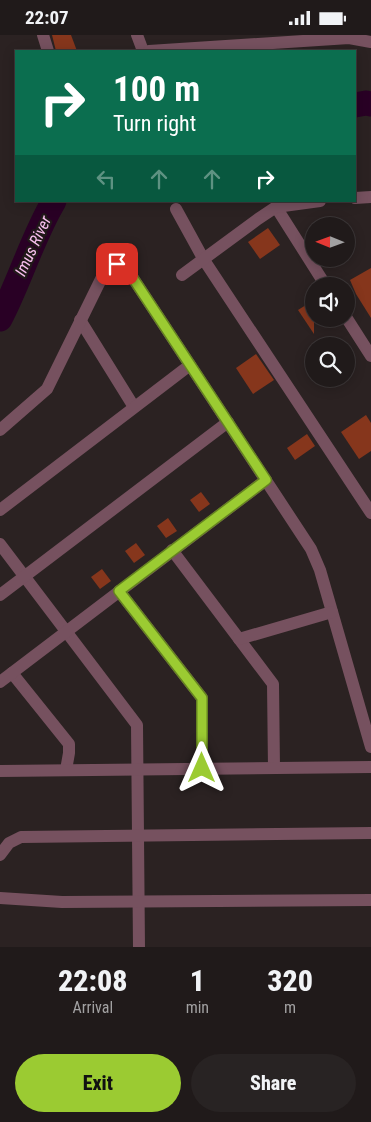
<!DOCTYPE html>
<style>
:root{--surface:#201a1a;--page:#282323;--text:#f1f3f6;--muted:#a2a1a2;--line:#3d3839;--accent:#9bcb32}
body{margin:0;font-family:"Roboto Condensed",sans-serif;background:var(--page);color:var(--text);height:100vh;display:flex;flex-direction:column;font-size:19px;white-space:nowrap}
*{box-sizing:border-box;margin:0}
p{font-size:16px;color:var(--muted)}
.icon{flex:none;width:28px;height:28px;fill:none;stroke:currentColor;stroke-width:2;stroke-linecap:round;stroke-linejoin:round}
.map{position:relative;height:912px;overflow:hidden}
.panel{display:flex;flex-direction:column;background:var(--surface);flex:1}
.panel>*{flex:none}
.guide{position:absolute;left:15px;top:15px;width:341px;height:152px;border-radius:0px;box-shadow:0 2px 12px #0003,0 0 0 1px var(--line);background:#0b6e4f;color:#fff;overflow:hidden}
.needle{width:32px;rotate:271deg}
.fabs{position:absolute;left:305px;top:182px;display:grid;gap:10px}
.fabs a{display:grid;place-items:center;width:50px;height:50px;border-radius:50%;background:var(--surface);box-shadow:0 2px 12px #0003,0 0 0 1px var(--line);font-size:25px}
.pin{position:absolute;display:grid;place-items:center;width:42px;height:42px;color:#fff;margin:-21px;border-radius:10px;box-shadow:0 2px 8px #0006}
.me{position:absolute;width:55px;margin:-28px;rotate:0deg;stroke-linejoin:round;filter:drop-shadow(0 0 4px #0008)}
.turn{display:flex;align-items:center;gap:18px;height:105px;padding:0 15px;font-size:22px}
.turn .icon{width:65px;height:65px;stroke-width:2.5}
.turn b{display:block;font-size:35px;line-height:42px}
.lanes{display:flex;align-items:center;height:48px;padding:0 15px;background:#0003;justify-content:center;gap:25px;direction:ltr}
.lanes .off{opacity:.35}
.eta{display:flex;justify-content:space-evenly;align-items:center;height:85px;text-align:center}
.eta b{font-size:30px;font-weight:800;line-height:35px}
.button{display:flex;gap:10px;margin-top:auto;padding:10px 15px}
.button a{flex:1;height:58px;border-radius:30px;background:var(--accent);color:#111;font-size:20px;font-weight:800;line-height:58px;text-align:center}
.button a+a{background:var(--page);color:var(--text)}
.status{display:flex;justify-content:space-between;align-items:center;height:35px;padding:0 25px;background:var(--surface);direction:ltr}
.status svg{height:14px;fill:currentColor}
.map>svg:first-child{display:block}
</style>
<div class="status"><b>22:07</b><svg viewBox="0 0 49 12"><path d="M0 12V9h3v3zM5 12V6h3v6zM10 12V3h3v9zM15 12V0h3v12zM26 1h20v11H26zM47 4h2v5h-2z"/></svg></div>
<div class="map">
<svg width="371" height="912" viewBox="0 0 371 912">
<rect width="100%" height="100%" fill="#2b2222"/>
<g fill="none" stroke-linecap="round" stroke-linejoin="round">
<g stroke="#290025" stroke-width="25">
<polyline points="355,70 366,68 371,69"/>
<path d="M0 284C20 246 32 203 54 166"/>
</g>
</g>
<g fill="#86361c">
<polygon points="52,0 71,0 77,16 56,16"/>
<polygon points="268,193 280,210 260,224 248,207"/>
<polygon points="371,233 371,283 356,259 350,245"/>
<polygon points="314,265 314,299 298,275"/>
<polygon points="256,319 274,345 253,359 236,333"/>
<polygon points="366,380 371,388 371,416 359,424 341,397"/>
<polygon points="307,399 315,411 295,425 287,413"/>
<polygon points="201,457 210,469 199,477 190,465"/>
<polygon points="168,483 177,496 166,503 157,491"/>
<polygon points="136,508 145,520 134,528 125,516"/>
<polygon points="102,534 111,546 100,554 91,542"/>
</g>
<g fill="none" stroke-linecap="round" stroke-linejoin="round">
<g stroke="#76515f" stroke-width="12">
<polyline points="43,0 48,16"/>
<polyline points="137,0 143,16"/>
<polyline points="149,16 349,3 371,7"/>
<polyline points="355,163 371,162"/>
<polyline points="276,172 326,251"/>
<polyline points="176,174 204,225 371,478"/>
<polyline points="182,240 258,184 276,172 320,166"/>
<polyline points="346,282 371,321"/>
<polyline points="80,285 134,372"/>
<polyline points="0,395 47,354 106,234 117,229 125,231 311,514 320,535 371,712"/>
<polyline points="0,475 190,330"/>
<polyline points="0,509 137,690 139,912"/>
<polyline points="172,515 273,649 274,733"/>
<polyline points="119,556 202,663 202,733"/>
<polyline points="0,560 228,387"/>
<polyline points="239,604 332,577"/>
<polyline points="12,638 69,709 69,718 66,735"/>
<polyline points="0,647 266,445"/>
<polyline points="0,736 371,732"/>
<polyline points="0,820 9,808 21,802 371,798"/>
<polyline points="0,863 62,867 371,865"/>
</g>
</g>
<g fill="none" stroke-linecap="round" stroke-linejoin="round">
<g stroke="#658420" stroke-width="12">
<polyline id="route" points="117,229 125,231 266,445 119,556 202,663 202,733"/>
</g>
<use href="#route" stroke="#9bcb32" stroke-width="9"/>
</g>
<g text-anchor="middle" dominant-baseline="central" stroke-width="4.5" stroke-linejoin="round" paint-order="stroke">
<g font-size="16" font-style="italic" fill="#f9c1ef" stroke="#211919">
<text transform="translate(33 211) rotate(-65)">Imus River</text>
</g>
</g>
</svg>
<div class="fabs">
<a><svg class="needle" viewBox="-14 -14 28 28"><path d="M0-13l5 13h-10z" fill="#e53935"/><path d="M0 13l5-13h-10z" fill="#a2a1a2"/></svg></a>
<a><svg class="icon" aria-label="sound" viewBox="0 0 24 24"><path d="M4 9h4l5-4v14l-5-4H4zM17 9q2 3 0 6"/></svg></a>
<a><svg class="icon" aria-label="search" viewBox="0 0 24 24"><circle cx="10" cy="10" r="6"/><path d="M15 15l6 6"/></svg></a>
</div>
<div class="pin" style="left:117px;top:229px;background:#d93025"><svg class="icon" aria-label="arrive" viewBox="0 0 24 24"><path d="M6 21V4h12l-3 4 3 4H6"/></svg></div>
<svg class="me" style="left:202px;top:733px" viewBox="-20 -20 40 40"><path d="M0-17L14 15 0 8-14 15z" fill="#9bcb32" stroke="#fff" stroke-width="4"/></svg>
<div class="guide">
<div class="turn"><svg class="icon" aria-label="right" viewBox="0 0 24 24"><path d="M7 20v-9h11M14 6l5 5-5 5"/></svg><div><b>100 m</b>Turn right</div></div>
<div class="lanes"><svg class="icon off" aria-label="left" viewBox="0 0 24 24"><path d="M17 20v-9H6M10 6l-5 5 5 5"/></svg><svg class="icon off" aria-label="ahead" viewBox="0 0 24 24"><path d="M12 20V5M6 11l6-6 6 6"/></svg><svg class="icon off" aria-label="ahead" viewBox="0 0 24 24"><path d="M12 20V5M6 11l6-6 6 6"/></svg><svg class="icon" aria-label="right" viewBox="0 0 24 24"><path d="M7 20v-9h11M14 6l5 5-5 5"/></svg></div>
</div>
</div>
<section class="panel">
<div class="eta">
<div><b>22:08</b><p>Arrival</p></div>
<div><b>1</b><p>min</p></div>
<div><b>320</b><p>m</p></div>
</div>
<div class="button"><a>Exit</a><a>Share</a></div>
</section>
